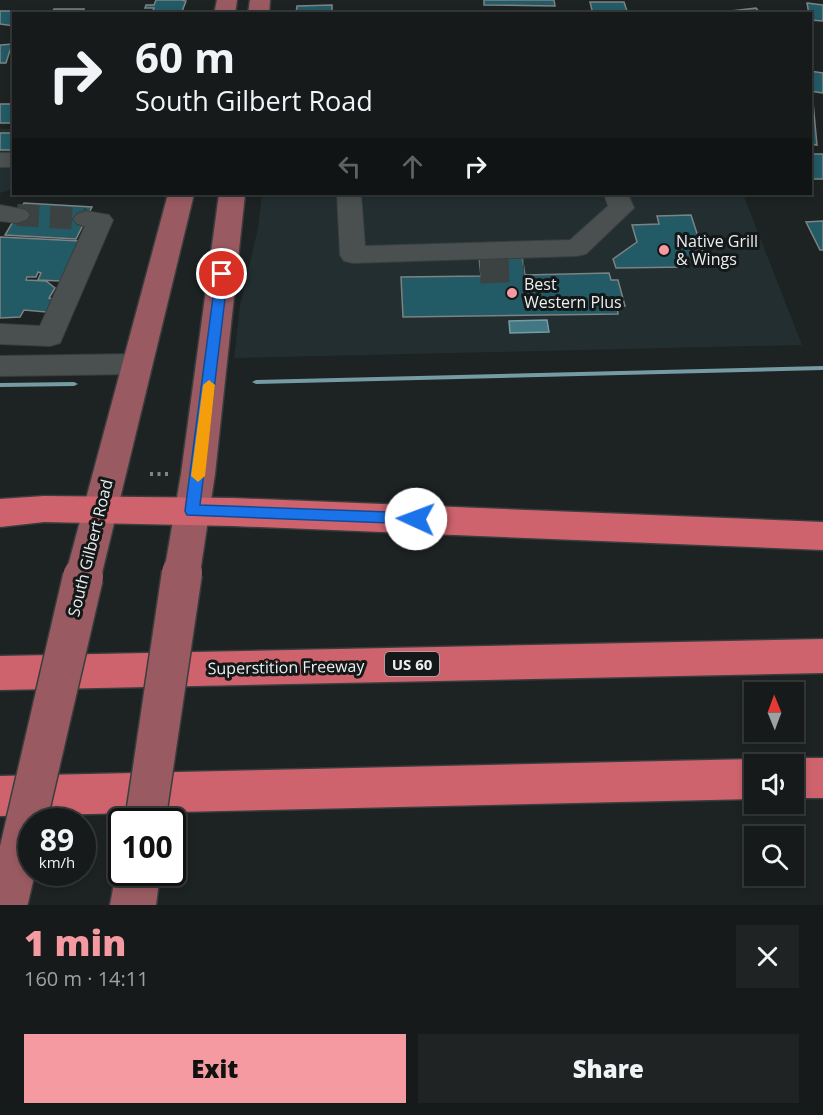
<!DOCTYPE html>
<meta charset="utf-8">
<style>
:root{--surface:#161a1a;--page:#1f2323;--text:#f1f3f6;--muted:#9ea1a2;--line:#353839;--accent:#f49aa0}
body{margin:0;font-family:"Open Sans",sans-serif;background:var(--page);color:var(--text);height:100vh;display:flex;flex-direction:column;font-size:22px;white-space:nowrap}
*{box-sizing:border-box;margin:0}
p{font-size:20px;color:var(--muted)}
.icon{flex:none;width:33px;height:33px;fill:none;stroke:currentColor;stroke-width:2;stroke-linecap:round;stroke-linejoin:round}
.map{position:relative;height:905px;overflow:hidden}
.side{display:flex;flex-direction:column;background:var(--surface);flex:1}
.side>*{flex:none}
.guide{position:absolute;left:12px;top:12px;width:800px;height:183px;border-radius:0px;box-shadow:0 3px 9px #0003,0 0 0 2px var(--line);background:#161a1a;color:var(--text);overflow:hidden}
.needle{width:39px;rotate:359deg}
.buttons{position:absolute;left:744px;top:682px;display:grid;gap:12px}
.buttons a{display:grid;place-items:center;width:60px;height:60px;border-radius:0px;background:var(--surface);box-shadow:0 3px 9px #0003,0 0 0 2px var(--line);font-size:30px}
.speed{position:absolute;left:18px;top:808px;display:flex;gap:12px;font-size:30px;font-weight:700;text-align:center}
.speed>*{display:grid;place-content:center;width:78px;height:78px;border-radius:50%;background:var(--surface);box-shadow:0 3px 9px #0003,0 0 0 2px var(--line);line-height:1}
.speed small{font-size:15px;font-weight:400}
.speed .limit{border:3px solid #111;border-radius:9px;background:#fff;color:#111}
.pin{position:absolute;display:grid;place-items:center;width:51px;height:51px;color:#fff;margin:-26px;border:3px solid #fff;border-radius:50%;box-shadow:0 2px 6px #0007}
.me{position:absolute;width:66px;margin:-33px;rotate:272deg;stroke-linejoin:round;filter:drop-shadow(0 0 4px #0008)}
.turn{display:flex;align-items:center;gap:21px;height:126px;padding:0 24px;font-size:27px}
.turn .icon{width:78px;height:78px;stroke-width:2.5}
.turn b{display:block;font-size:42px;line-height:51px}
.lanes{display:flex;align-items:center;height:57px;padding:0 24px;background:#0003;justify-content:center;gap:30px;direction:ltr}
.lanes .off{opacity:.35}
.round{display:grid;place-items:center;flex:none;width:63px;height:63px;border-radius:0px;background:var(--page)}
.summary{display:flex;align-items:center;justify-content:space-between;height:102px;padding:0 24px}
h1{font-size:36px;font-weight:800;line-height:45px;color:var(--accent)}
.primary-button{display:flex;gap:12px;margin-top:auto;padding:12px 24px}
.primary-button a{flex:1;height:69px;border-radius:0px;background:var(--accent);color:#111;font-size:24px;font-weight:800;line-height:69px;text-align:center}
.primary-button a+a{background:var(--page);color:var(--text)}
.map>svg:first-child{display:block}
</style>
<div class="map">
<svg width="823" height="905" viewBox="0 0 823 905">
<rect width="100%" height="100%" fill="#1d2223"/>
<g fill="#222e30">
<polygon points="0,129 13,129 13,189 0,193"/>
<polygon points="262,194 743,194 802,345 234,358 240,305 258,228"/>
</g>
<polygon fill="#427884" stroke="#759ca4" stroke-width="1.5" points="547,320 549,332 510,333 509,321"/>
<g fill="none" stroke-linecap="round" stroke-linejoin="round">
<g fill="#759ca4" fill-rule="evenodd">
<polygon points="823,366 823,370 256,384 252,382 256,380"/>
<polygon points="74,382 78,384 74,386 0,387 0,383"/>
</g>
</g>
<g fill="#225a65" stroke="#7d8283" stroke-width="1.5">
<polygon points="156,0 181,0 186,1 181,14 152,14 154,8 145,8 146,5 154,5"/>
<polygon points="484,0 554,0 555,6 484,5"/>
<polygon points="590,2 624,2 628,14 593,14"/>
<polygon points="807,3 823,5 823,21 810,20"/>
<polygon points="332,5 332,14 296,14 297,6"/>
<polygon points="756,8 761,14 705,14"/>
<polygon points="54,9 84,9 82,14 52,14"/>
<polygon points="0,11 45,11 43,14 14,14 14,26 0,24"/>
<polygon points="12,44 6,63 0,63 0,45"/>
<polygon points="810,71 823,73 823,93 810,91"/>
<polygon points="810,102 813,102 817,145 810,144"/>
<polygon points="0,104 14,104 13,123 0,123"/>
<rect x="0" y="133" width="14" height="17"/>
<rect x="810" y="154" width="13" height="25"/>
<polygon points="651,194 685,194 685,196 652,196"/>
<polygon points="24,203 92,207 76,239 5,235"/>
<polygon points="691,215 705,258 683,258 686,267 616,268 613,259 637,242 632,225 659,224 657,216"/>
<polygon points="823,221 823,250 820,250 806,222"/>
<polygon points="0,237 80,241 60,281 38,280 41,273 38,272 36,277 27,277 26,280 46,281 55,288 49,298 53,299 46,312 24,310 20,317 0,318"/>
<polygon points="522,256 525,275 609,273 611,280 618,280 625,306 617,306 618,314 403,317 401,277 481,276 479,257"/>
</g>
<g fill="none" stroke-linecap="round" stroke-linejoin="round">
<polyline stroke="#3c4142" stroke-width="22" stroke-dasharray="22 11" stroke-linecap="butt" points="17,215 86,219"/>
<polyline stroke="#3c4142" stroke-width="29" stroke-dasharray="29 14" stroke-linecap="butt" points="480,269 524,267"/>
<g stroke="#3a3d3e" stroke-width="2">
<g id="minor">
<rect x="0" y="153" width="14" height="14"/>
<polygon points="337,194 361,194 365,246 570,240 608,206 604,194 628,194 634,208 586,254 577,256 353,263 344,261 340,255"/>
<polygon points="0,205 26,210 30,215 26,220 17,223 0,221"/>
<polygon points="86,211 109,215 113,220 60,343 50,346 0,344 0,324 40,326 85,226 77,224 73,219 77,214"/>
<polygon points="137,354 147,357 152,364 147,371 137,374 0,376 0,356"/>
</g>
</g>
<g stroke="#3a3d3e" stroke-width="3">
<g id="major">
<polygon points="217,0 237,0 235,14 214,14"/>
<polygon points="250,0 270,0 269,14 248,14"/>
<polygon points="168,194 194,194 101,577 96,588 83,592 70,588 65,577"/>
<polygon points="219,194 245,194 215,474 200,573 195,583 182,588 169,583 164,573 181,474"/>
<polygon points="122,859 122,873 160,873 156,905 110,905 116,873"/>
</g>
</g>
<g stroke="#3a3d3e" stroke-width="3">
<g id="highway">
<polygon points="44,496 233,498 823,522 823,550 233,526 44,522 0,527 0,499"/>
<polygon points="823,639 823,673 0,690 0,656"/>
<polygon points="794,758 823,758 823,798 794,798 794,765 779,765"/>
<polygon points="754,759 769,765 754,765 754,799 0,816 0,776"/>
</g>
</g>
<polyline stroke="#818586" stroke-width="4" stroke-dasharray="3 4.5" stroke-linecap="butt" points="150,474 169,474"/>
<use href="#minor" fill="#4a4f50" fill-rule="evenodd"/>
<use href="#major" fill="#995b61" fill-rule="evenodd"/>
<use href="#highway" fill="#ce636d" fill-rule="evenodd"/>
<g stroke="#3a3d3e" stroke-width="43" stroke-linecap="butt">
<g id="major-bridge">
<polyline points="145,822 182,573"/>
<polyline points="7,905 83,577"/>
</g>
</g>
<use href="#major-bridge" stroke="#995b61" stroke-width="40"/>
</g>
<polygon fill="#1a73e8" stroke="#114b97" stroke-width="1.5" points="222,271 228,274 200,505 416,513 421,515 423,519 421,523 416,524 187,515 185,511 216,274"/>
<polygon fill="#f59e0b" points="209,380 215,385 205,476 198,482 191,476 203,385"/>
<g fill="#f49aa0" stroke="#141819" stroke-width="2">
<circle cx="664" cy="250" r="6"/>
<circle cx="512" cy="293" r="6"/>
</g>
<g text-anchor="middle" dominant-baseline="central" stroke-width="6" stroke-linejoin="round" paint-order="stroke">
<rect fill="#141819" stroke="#abaeb0" stroke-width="1.5" x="385" y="652" width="54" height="24" rx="4.5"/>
<g font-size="15" font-weight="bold" fill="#eceff0">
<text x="412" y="664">US 60</text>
</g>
<g font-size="16" fill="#eceff0" stroke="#141819" text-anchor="start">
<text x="676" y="241">Native Grill<tspan x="676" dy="18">&amp; Wings</tspan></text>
<text x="524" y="284">Best<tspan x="524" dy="18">Western Plus</tspan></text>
</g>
<g font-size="16" fill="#eceff0" stroke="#141819">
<text transform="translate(90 548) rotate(-76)">South Gilbert Road</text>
<text transform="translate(286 667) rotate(-1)">Superstition Freeway</text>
</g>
</g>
</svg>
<div class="buttons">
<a><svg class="needle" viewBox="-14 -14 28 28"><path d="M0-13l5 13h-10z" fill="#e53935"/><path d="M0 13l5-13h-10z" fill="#9ea1a2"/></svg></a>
<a><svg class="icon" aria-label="sound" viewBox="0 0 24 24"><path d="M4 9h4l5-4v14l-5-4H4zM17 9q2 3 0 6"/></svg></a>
<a><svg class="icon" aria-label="search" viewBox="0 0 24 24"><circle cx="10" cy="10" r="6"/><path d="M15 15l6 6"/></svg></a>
</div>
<div class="speed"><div>89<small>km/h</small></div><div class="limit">100</div></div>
<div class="pin" style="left:222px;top:274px;background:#d93025"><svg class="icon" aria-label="arrive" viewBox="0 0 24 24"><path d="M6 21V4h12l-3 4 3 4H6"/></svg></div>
<svg class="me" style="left:416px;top:519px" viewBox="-20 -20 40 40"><circle r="19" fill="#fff"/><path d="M0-13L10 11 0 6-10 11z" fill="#1a73e8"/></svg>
<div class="guide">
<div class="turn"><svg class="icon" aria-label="right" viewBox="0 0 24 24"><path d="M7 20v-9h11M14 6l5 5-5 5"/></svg><div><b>60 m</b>South Gilbert Road</div></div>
<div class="lanes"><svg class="icon off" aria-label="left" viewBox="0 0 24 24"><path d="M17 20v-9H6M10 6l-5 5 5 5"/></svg><svg class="icon off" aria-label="ahead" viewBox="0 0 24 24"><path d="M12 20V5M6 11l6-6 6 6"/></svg><svg class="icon" aria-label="right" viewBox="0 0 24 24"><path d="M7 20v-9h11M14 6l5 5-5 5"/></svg></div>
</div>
</div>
<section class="side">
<div class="summary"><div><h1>1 min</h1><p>160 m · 14:11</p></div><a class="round"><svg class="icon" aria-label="close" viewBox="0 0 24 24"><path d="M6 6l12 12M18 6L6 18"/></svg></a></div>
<div class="primary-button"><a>Exit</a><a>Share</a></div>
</section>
